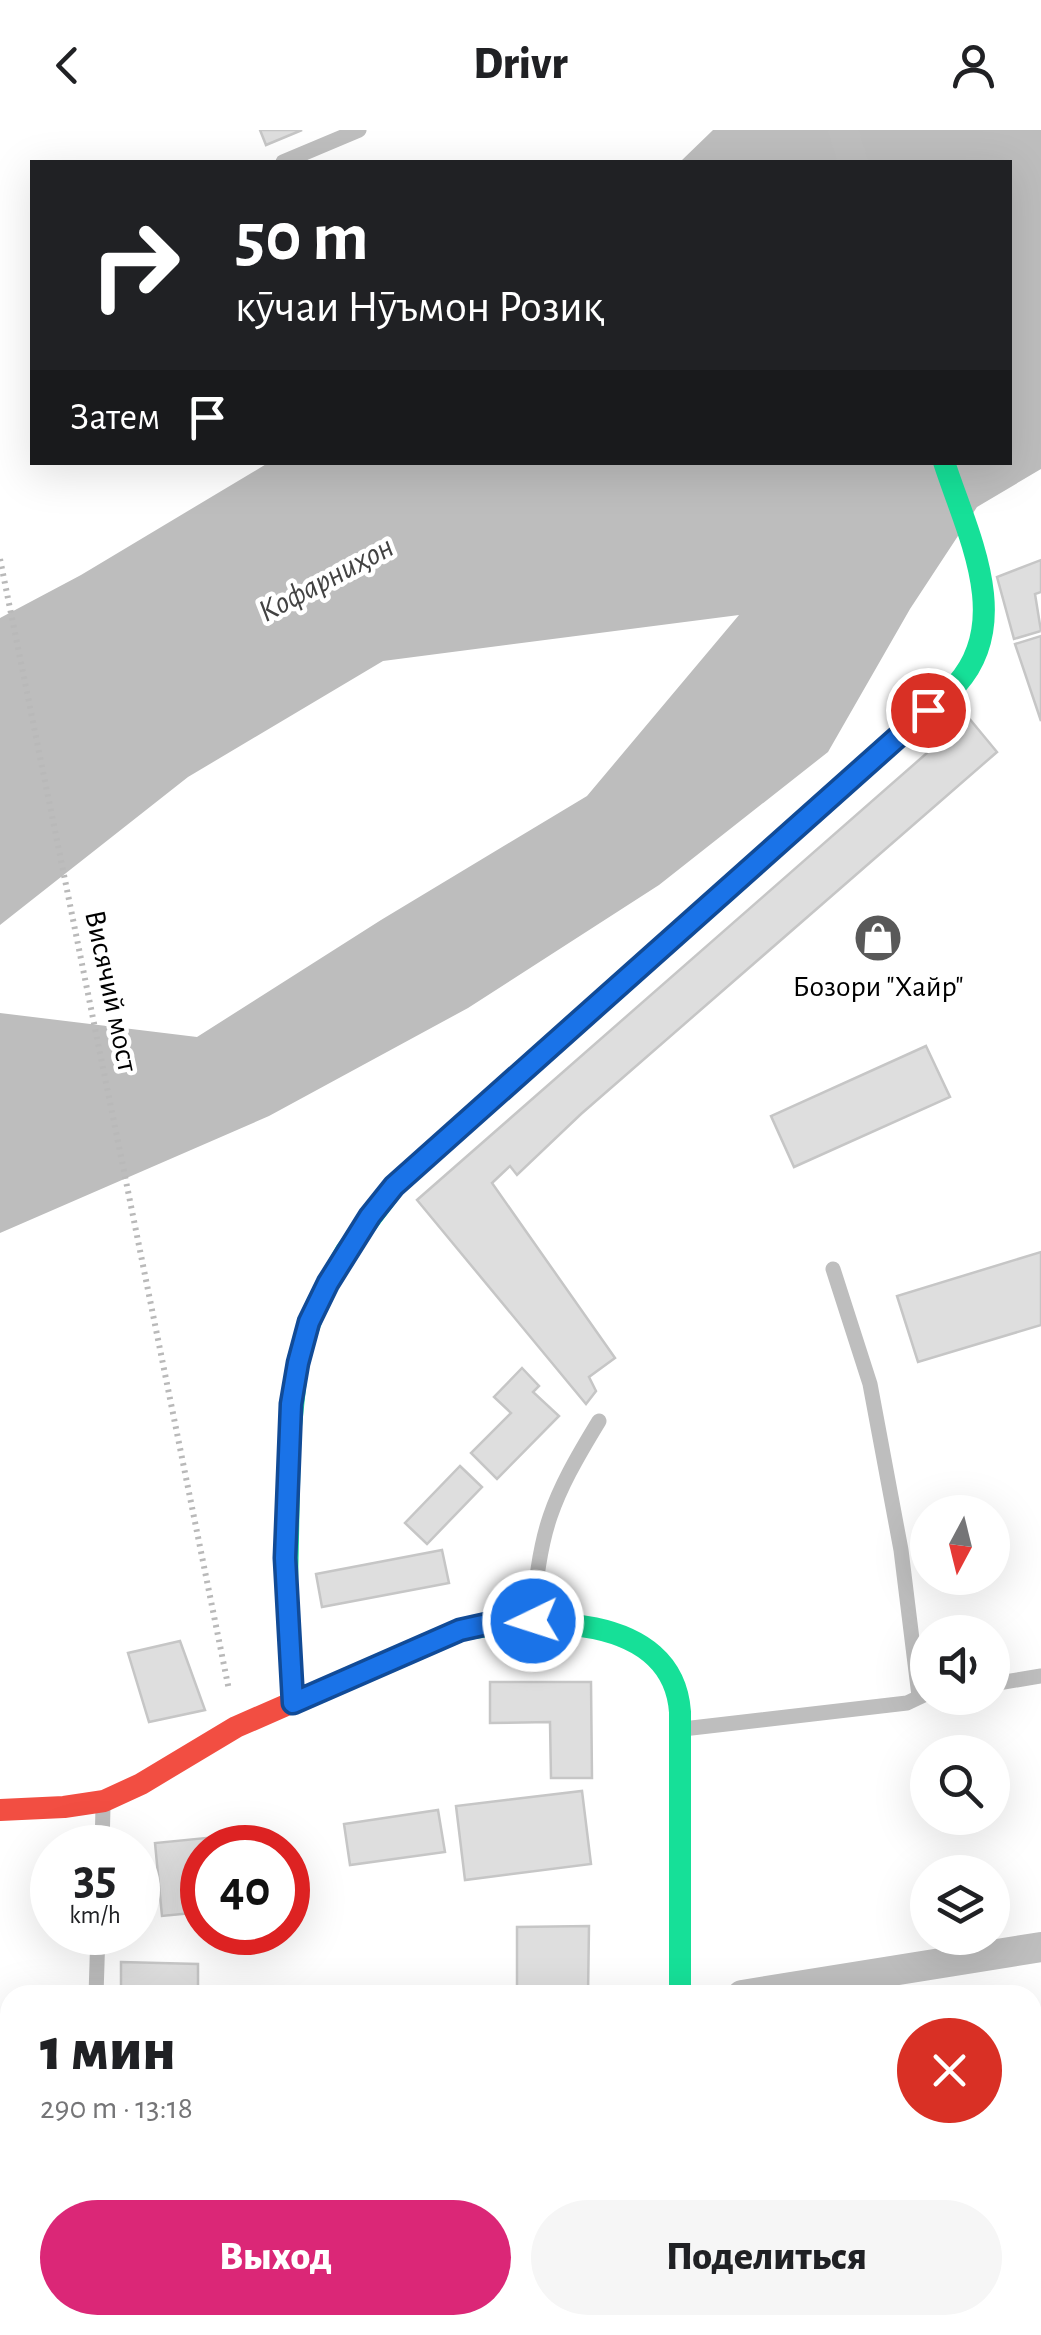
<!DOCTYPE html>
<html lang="ru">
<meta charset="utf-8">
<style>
:root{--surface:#fff;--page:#f6f6f6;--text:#202124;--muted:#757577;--accent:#db2777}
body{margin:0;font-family:"Alegreya Sans",sans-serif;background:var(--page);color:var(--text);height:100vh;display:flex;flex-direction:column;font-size:38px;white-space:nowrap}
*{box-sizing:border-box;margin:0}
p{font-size:32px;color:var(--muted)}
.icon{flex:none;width:55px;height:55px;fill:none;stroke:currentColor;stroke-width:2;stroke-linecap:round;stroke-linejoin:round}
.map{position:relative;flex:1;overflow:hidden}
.side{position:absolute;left:0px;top:1855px;width:1042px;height:350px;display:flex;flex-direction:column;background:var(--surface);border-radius:30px 30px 0 0;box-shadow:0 10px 40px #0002}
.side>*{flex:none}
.guide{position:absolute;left:30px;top:30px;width:982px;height:305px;border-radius:0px;box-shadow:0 10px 40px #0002;background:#202124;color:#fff;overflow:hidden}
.needle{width:65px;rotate:187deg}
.buttons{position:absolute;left:910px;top:1365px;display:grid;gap:20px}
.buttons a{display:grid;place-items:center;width:100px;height:100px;border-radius:50%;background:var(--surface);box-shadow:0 10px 40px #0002;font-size:50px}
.speed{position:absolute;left:30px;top:1695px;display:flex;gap:20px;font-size:50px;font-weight:700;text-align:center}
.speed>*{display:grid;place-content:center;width:130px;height:130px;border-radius:50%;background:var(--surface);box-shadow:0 10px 40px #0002;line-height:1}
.speed small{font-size:25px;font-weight:400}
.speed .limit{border:15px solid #d22;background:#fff;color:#111}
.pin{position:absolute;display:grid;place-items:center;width:85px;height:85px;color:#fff;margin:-42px;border:5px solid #fff;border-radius:50%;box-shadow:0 2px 10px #0007}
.me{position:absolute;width:110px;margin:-55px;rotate:266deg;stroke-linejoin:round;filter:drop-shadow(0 0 8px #0008)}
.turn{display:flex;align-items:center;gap:35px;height:210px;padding:0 40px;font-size:45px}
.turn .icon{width:130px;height:130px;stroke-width:2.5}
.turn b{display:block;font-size:70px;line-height:85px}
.then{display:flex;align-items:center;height:95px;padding:0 40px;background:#0003;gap:20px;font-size:38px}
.round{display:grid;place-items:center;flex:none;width:105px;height:105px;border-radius:52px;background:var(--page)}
.headline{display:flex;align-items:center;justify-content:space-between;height:170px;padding:0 40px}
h1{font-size:60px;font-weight:800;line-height:75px}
.action{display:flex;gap:20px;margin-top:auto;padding:20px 40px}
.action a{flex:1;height:115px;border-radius:60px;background:var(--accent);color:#fff;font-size:40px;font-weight:800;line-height:115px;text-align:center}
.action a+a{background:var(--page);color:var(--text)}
header{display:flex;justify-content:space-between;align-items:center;height:130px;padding:0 40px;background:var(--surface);font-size:45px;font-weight:800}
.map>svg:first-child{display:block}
</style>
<header><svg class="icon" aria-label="back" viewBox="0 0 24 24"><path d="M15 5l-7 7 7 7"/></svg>Drivr<svg class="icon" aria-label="person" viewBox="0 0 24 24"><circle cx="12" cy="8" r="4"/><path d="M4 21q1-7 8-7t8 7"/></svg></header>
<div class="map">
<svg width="1041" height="2205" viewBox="0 0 1041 2205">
<rect width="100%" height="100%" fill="#fff"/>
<g fill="#bdbdbd">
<polygon points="713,0 1041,0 1041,339 977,377 910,479 828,622 659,755 468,878 269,986 0,1103 0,883 197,907 381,790 587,666 739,485 383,531 188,647 0,795 0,488 81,445 268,333 1010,332 1010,32 680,32"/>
<polygon points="720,2195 831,2195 832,2205 717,2205"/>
<polygon points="882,2195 993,2195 969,2205 880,2205"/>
</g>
<g fill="#dedede" stroke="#c6c6c6" stroke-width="2.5">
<polygon points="260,0 302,0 266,15"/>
<polygon points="1041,430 1041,462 1035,464 1041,501 1014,509 997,447"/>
<polygon points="1041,506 1041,591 1015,514"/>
<polygon points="968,587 997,622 581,984 517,1045 510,1036 492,1053 615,1228 589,1247 596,1261 586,1274 417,1070"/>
<polygon points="926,916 950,967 794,1037 771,986"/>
<polygon points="1041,1122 1041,1195 918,1232 897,1166"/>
<polygon points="522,1238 539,1256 533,1262 559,1286 497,1349 471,1323 511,1283 494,1267"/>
<polygon points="460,1336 482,1357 427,1414 405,1393"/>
<polygon points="442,1420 449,1453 322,1477 316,1444"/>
<polygon points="180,1511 205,1580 149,1592 128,1523"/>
<polygon points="490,1552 591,1552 592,1648 551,1648 550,1592 490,1593"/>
<polygon points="582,1661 591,1734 465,1750 456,1676"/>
<polygon points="438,1680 445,1722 350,1735 344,1694"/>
<polygon points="246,1704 247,1718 202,1718 202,1782 162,1786 155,1713"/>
<polygon points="589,1796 588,1865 517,1865 517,1797"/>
<polygon points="121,1832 198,1834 198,1865 121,1865"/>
</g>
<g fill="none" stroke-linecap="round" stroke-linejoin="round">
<polyline stroke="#b9b9b9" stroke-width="6" stroke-dasharray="2.5 5" stroke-linecap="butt" points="0,429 229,1560"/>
<g stroke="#bebebe" stroke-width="15">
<polyline points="283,32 359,0"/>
<polyline points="833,1139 870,1254 901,1420 919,1566"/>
<path d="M533 1491C538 1401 552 1368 599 1291"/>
<polyline points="992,1554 1041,1546"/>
<polyline points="683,1599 907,1573 926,1564"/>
<polyline points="102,1718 103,1677"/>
<polyline points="96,1865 98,1802"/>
<polyline points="1032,2008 1041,2007"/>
<polyline points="87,2195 87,2205"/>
</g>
<g stroke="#bebebe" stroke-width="30">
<polyline points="843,0 853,32"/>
<polyline points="742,1865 1041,1817"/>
<polyline points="684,2205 684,2195"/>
</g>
<g stroke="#16e098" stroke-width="22">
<path d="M910 596C925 583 943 570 957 554 1014 490 966 401 944 332"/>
<path d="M307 1566 461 1500C533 1487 673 1481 680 1582V1865"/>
<polyline points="293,1573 287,1458 290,1305 298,1229 317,1173 346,1121 395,1056 590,881"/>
</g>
<polyline stroke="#ffcf43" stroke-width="22" points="590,881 910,596"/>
<polyline stroke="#f24e42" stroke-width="22" points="0,1680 64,1677 104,1671 141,1654 236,1597 307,1566"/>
</g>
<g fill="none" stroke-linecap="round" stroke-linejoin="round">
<g stroke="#114b97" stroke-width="25">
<polyline id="route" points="533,1491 496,1492 460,1500 293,1573 285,1428 291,1274 298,1233 309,1192 328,1153 370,1086 394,1056 928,580"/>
</g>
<use href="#route" stroke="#1a73e8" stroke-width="18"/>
</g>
<defs>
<g id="shop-disc" transform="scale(2.5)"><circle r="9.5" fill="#595959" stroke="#fff"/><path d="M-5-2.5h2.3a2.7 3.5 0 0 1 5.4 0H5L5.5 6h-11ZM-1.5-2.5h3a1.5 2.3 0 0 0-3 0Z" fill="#fff"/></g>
</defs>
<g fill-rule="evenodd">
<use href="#shop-disc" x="878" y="808"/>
</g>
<g text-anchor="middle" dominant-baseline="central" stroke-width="9" stroke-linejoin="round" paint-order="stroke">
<g font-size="30" fill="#000" stroke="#fff">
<text x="878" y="857">Бозори "Хайр"</text>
</g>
<g font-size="30" fill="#000" stroke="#fff">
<text transform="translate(111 861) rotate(78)">Висячий мост</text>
</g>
<g font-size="32" font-style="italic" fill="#424242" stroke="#fff">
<text transform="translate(326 449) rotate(-28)">Кофарниҳон</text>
</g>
</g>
</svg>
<div class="buttons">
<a><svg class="needle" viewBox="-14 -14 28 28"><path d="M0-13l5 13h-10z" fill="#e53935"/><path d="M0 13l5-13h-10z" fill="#757577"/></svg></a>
<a><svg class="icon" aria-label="sound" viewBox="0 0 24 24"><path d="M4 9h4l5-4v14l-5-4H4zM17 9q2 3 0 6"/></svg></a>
<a><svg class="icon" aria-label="search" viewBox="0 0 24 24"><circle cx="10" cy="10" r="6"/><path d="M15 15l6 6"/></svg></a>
<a><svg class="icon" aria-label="layers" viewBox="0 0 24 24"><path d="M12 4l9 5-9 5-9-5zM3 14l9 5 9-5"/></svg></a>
</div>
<div class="speed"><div>35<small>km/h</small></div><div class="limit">40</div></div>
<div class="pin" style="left:928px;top:580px;background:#d93025"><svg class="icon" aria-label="arrive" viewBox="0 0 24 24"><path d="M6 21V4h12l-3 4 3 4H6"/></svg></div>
<svg class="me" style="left:533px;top:1491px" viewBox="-20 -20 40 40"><circle r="17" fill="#1a73e8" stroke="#fff" stroke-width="3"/><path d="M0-11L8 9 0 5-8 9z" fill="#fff"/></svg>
<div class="guide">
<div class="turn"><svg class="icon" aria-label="right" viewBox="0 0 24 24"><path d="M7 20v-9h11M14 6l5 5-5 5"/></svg><div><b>50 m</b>кӯчаи Нӯъмон Розиқ</div></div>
<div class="then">Затем<svg class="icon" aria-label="arrive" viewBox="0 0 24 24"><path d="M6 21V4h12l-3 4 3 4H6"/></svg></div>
</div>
<section class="side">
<div class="headline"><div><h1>1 мин</h1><p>290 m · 13:18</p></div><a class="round" style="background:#d93025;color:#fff"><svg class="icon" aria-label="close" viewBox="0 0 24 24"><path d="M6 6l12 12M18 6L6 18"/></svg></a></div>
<div class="action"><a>Выход</a><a>Поделиться</a></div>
</section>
</div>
